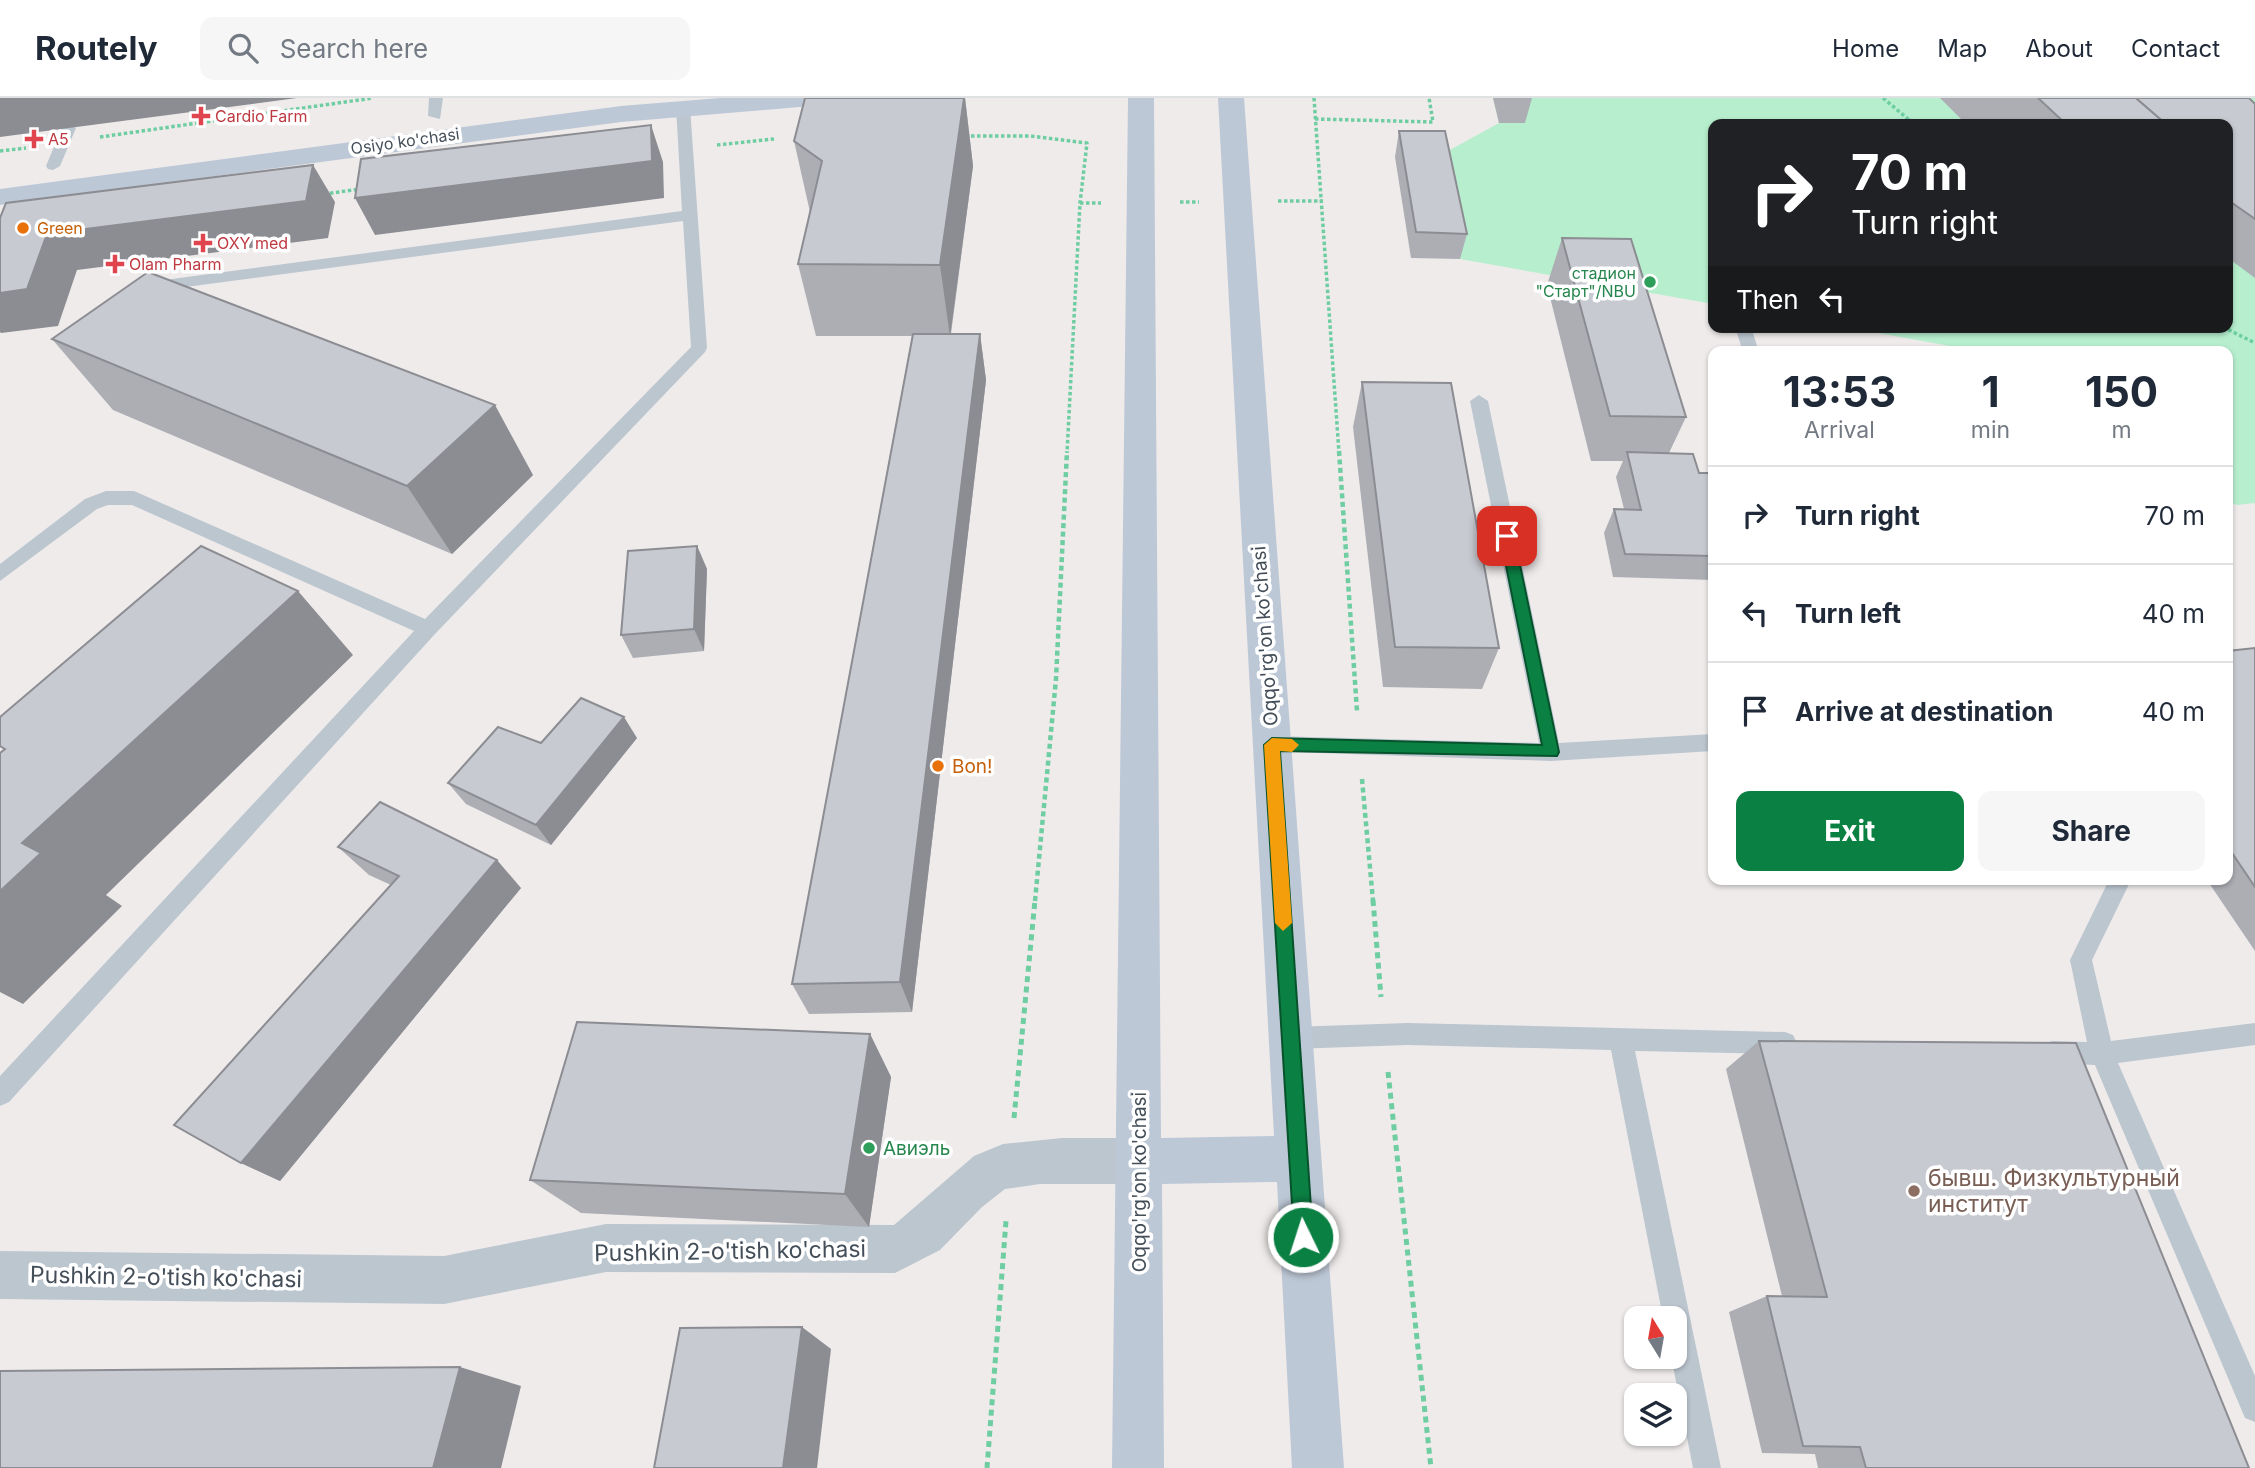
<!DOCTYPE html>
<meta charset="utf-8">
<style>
:root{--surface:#fff;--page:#f6f6f7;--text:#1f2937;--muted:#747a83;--line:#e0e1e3;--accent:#0b8043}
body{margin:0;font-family:Inter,sans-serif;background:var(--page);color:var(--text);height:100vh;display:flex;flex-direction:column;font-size:26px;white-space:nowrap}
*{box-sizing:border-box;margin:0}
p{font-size:23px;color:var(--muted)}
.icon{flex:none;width:38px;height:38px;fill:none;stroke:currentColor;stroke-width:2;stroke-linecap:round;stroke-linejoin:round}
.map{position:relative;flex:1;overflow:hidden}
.side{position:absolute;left:1708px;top:248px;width:525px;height:539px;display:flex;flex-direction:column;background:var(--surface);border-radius:14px;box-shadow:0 2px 5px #0004}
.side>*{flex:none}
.top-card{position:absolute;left:1708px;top:21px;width:525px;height:214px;border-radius:14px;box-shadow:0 2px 5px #0004;background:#202124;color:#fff;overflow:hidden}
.needle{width:46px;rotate:349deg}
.fabs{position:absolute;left:1624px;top:1208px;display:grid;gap:14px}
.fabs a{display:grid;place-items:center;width:63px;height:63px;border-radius:14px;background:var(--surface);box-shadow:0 2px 5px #0004;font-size:35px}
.pin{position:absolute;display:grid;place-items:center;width:60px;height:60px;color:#fff;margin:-30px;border-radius:14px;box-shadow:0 4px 10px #0006}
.me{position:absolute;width:77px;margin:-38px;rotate:356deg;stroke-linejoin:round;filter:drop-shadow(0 0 5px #0008)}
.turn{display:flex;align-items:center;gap:24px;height:147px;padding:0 28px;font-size:32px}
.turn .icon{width:91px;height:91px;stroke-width:2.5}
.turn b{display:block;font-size:49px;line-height:60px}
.then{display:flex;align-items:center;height:66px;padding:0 28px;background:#0003;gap:14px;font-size:26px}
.eta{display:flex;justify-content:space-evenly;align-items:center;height:119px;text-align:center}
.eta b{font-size:42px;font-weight:700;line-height:49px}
.action{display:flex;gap:14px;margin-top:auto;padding:14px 28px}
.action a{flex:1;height:80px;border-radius:14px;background:var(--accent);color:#fff;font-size:28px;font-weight:700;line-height:80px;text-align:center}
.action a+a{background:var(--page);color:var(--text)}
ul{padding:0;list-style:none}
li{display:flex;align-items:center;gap:21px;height:98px;padding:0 28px;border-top:2px solid var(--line)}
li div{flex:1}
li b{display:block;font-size:26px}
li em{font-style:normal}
header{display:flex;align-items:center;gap:42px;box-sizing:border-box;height:98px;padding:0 35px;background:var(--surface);border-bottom:2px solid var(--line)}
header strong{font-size:33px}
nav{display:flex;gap:38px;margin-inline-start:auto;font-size:24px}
.search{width:490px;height:63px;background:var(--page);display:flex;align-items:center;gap:18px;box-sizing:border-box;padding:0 24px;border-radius:14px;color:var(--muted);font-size:26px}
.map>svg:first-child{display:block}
</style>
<header>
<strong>Routely</strong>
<div class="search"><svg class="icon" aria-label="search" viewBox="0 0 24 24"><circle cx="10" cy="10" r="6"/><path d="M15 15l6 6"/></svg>Search here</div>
<nav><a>Home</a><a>Map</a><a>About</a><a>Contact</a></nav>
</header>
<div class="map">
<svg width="2255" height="1370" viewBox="0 0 2255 1370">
<rect width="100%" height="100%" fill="#efebeb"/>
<polygon fill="#b7efce" points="1493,0 2255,0 2255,405 2237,407 2228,404 2228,254 1983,254 1845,229 2228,229 2228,26 1713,26 1713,206 1460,161 1439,58 1499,25"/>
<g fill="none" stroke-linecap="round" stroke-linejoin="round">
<g stroke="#6ecea2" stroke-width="3.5" stroke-dasharray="3.5 2.5" stroke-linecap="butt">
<polyline points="1314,0 1339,355"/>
<polyline points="1883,0 1914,26"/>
<polyline points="1315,21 1433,24 1429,0"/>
<polyline points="965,38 1030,38 1087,45 1080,105 1067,355"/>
<polyline points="100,39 373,0"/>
<polyline points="717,47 774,41"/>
<polyline points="0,53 26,50"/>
<polyline points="324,96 361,91"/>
<polyline points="1278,103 1323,103"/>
<polyline points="1180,104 1199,104"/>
<polyline points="1080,105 1101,105"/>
<polyline points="2223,229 2255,245"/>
</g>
<g stroke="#6ecea2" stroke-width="4.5" stroke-dasharray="5 3.5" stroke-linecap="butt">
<polyline points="1339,353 1357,613"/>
<polyline points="1362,681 1373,803"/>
<polyline points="1035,803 1056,581 1067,353"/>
</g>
<g stroke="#6ecea2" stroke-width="5" stroke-dasharray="6 4.5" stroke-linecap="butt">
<polyline points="1373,802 1381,899"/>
<polyline points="1388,974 1431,1370"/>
<polyline points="1014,1020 1035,802"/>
<polyline points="987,1370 1006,1123"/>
</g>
<g fill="#bcc6cf" fill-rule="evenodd">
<polygon points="429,0 443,0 440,21 428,18"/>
<polygon points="683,5 690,9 707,250 705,254 435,536 9,1004 0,1008 0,978 414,533 132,407 108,407 97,411 0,483 0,466 85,401 106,393 134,393 425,521 691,249 683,123 148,194 142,193 142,185 682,113 676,9"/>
<polygon points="69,26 76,30 60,68 53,72 48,71 46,68 62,30"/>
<polygon points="1735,229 1751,229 1759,254 1743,254"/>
<polygon points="1479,297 1488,303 1559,645 1713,636 1713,653 1551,663 1265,653 1262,647 1265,641 1272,638 1539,645 1470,303"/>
<polygon points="2109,782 2131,782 2092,862 2111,943 2255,925 2255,947 2118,965 2255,1278 2255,1324 2245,1320 2095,967 2052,965 2044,962 2040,954 2044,946 2052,943 2087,944 2070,862"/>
<polygon points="1408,925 1785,934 1793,937 1797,945 1793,953 1785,956 1635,953 1721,1370 1693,1370 1671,1258 1675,1258 1675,1220 1663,1220 1611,952 1408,947 1291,951 1283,948 1279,940 1283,932 1291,929"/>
</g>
<polygon fill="#bcc6cf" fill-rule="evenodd" points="1062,1040 1139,1040 1155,1047 1162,1063 1155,1079 1139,1086 1040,1086 1005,1091 982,1109 940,1152 895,1175 606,1174 444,1206 0,1201 0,1153 444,1158 606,1126 894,1127 974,1058 1003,1046"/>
<g fill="#bdc8d6" fill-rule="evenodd">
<polygon points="720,0 824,0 820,5 811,8 621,24 0,107 0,91 621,8"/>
<polygon points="1128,0 1154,0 1161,1040 1274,1038 1218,0 1244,0 1344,1370 1292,1370 1277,1084 1162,1086 1164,1370 1112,1370"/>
</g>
</g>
<g fill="#acaeb4">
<polygon points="805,0 965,0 973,68 951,236 980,236 986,282 912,914 809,916 792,886 912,238 816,238 798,166 810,114 794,43"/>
<polygon points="1493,0 1532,0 1525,25 1499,25"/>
<polygon points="1940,0 2249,0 2255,6 2255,180 2228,160 2228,26 1966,26"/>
<polygon points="1399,33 1467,136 1460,161 1411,160 1395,59"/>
<polygon points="1562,140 1686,319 1669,355 1699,375 1713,375 1713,482 1613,479 1604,435 1614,411 1624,411 1616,379 1623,363 1591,363 1547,187"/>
<polygon points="52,241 533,377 452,456 113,312"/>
<polygon points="1362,284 1499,550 1482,591 1383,589 1353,329"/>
<polygon points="697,448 707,471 704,553 633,560 621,537"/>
<polygon points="2255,550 2255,853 2207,782 2228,782 2228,553"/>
<polygon points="637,640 551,747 466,706 448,685 541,645"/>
<polygon points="338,749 521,790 280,1083 241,1065 391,787 369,777"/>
<polygon points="870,936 891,979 869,1129 581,1115 530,1082"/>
<polygon points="1759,943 2249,1370 1818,1370 1815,1356 1762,1355 1729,1214 1767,1198 1782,1198 1726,971"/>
</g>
<g fill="#8c8d92">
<polygon points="0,0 297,0 0,39"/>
<polygon points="964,0 965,0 973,68 950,239 940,167"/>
<polygon points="651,27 663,64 664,100 375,137 355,100"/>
<polygon points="313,67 335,104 328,140 77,172 58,228 1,235 0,234 0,195 47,136"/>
<polygon points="980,236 986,282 912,914 900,884"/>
<polygon points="495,307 533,377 452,456 407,388"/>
<polygon points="697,448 707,471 704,553 694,531"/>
<polygon points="298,493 353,557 106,797 122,808 23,906 0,894 0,793 22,745"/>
<polygon points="624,619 637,640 551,747 536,727"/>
<polygon points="497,762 521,790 280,1083 241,1065"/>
<polygon points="870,936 891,979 869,1129 845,1096"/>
<polygon points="802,1229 831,1251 817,1370 783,1370"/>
<polygon points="460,1269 521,1288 501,1370 433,1370"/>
</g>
<g fill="#c8cad1" stroke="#8c8d92" stroke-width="2">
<polygon points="805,0 964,0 940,167 798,166 822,63 794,43"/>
<polygon points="2038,0 2136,0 2166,26 2066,26"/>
<polygon points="2136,0 2249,0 2255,6 2255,121 2228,102 2228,26 2166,26"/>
<polygon points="651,27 652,63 355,100 361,61"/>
<polygon points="1399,33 1445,33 1467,136 1416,134"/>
<polygon points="313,67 306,103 47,136 27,191 0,195 0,120 6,105"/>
<polygon points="1562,140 1631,141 1686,319 1610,318"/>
<polygon points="148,174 495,307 407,388 52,241"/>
<polygon points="913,236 980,236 900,884 792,886"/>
<polygon points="1362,284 1451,285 1499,550 1395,549"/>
<polygon points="1627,354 1693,356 1699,375 1713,375 1713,458 1625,456 1614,411 1641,412"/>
<polygon points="201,448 298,493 22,745 41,755 0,793 0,655 5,651 0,648 0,619"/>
<polygon points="697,448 694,531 621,537 628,453"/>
<polygon points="2255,550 2255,789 2228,749 2228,553"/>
<polygon points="581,600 624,619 536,727 448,685 498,629 541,645"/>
<polygon points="380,704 497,762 241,1065 174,1027 399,778 338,749"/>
<polygon points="577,924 870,936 845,1096 530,1082"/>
<polygon points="1759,943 2076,945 2249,1370 1866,1370 1860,1349 1803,1348 1767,1198 1827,1199"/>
<polygon points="802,1229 783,1370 654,1370 680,1230"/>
<polygon points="460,1269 433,1370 0,1370 0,1273"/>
</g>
<polygon fill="#0b8043" stroke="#07532c" stroke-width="2" points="1507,433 1514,438 1559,654 1557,658 1280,653 1313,1139 1310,1145 1303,1148 1297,1145 1294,1139 1264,647 1272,640 1542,647 1500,438"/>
<polygon fill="#f59e0b" points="1272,640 1292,641 1299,647 1292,654 1280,653 1292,825 1283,833 1275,825 1264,647"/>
<g fill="#e0444e" stroke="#fff" stroke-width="2.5">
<path d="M197.5 7.5h7v7h7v7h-7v7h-7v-7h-7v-7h7z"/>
<path d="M30.5 30.5h7v7h7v7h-7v7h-7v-7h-7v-7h7z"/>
<path d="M199.5 134.5h7v7h7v7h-7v7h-7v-7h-7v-7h7z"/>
<path d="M111.5 155.5h7v7h7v7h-7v7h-7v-7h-7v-7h7z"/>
</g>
<g fill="#e8710a" stroke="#fff" stroke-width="2.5">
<circle cx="23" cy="130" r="7"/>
<circle cx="938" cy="668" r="7"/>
</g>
<g fill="#2e9e5b" stroke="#fff" stroke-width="2.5">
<circle cx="1650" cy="184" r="7"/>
<circle cx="869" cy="1050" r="7"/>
</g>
<circle fill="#8d6e63" stroke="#fff" stroke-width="2.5" cx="1914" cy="1093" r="7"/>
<g text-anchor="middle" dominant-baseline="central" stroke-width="7" stroke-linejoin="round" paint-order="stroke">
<g font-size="16" fill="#be3a42" stroke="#fff" text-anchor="start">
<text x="215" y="18">Cardio Farm</text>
<text x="48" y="41">A5</text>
<text x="217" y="145">OXY med</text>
<text x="129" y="166">Olam Pharm</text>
</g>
<g font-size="16" fill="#444e59" stroke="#fff">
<text transform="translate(405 43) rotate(-8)">Osiyo ko'chasi</text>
</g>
<g font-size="16" fill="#c56008" stroke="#fff" text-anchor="start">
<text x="37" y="130">Green</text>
</g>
<g font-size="16" fill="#27864d" stroke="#fff" text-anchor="end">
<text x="1636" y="175">стадион<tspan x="1636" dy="18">"Старт"/NBU</tspan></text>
</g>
<g font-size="19" fill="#444e59" stroke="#fff">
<text transform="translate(1265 538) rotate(-94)">Oqqo'rg'on ko'chasi</text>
<text transform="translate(1139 1084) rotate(-90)">Oqqo'rg'on ko'chasi</text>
</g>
<g font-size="19" fill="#c56008" stroke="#fff" text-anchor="start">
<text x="952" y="668">Bon!</text>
</g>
<g font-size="19" fill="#27864d" stroke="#fff" text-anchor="start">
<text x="883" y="1050">Авиэль</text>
</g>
<g font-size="23" fill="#785e54" stroke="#fff" text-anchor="start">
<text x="1928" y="1080">бывш. Физкультурный<tspan x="1928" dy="26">институт</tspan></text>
</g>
<g font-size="23" fill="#444e59" stroke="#fff">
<text transform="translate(730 1153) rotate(-1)">Pushkin 2-o'tish ko'chasi</text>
<text transform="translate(166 1179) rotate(1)">Pushkin 2-o'tish ko'chasi</text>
</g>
</g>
</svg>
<div class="fabs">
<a><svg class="needle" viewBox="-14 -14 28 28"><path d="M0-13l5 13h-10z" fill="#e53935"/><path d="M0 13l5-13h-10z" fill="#747a83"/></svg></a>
<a><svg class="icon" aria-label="layers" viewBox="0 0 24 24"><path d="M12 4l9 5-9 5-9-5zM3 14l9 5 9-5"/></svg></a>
</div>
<div class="pin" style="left:1507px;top:438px;background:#d93025"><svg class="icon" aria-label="arrive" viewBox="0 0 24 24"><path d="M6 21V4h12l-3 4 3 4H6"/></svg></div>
<svg class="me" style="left:1303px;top:1139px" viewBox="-20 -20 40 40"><circle r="17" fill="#0b8043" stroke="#fff" stroke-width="3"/><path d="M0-11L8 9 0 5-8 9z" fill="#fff"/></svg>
<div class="top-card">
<div class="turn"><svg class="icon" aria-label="right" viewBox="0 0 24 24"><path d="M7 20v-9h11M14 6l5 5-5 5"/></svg><div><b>70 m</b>Turn right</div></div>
<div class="then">Then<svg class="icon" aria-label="left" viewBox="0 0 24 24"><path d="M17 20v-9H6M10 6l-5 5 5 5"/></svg></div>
</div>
<section class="side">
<div class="eta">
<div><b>13:53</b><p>Arrival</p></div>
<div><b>1</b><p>min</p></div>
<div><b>150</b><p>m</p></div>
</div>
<ul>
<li><svg class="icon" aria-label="right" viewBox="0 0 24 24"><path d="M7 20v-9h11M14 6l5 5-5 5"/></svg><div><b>Turn right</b></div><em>70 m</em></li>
<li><svg class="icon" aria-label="left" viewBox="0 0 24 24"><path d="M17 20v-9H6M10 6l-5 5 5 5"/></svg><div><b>Turn left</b></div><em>40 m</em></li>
<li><svg class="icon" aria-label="arrive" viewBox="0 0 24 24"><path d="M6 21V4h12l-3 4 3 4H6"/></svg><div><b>Arrive at destination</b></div><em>40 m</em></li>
</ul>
<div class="action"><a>Exit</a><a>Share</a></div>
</section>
</div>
